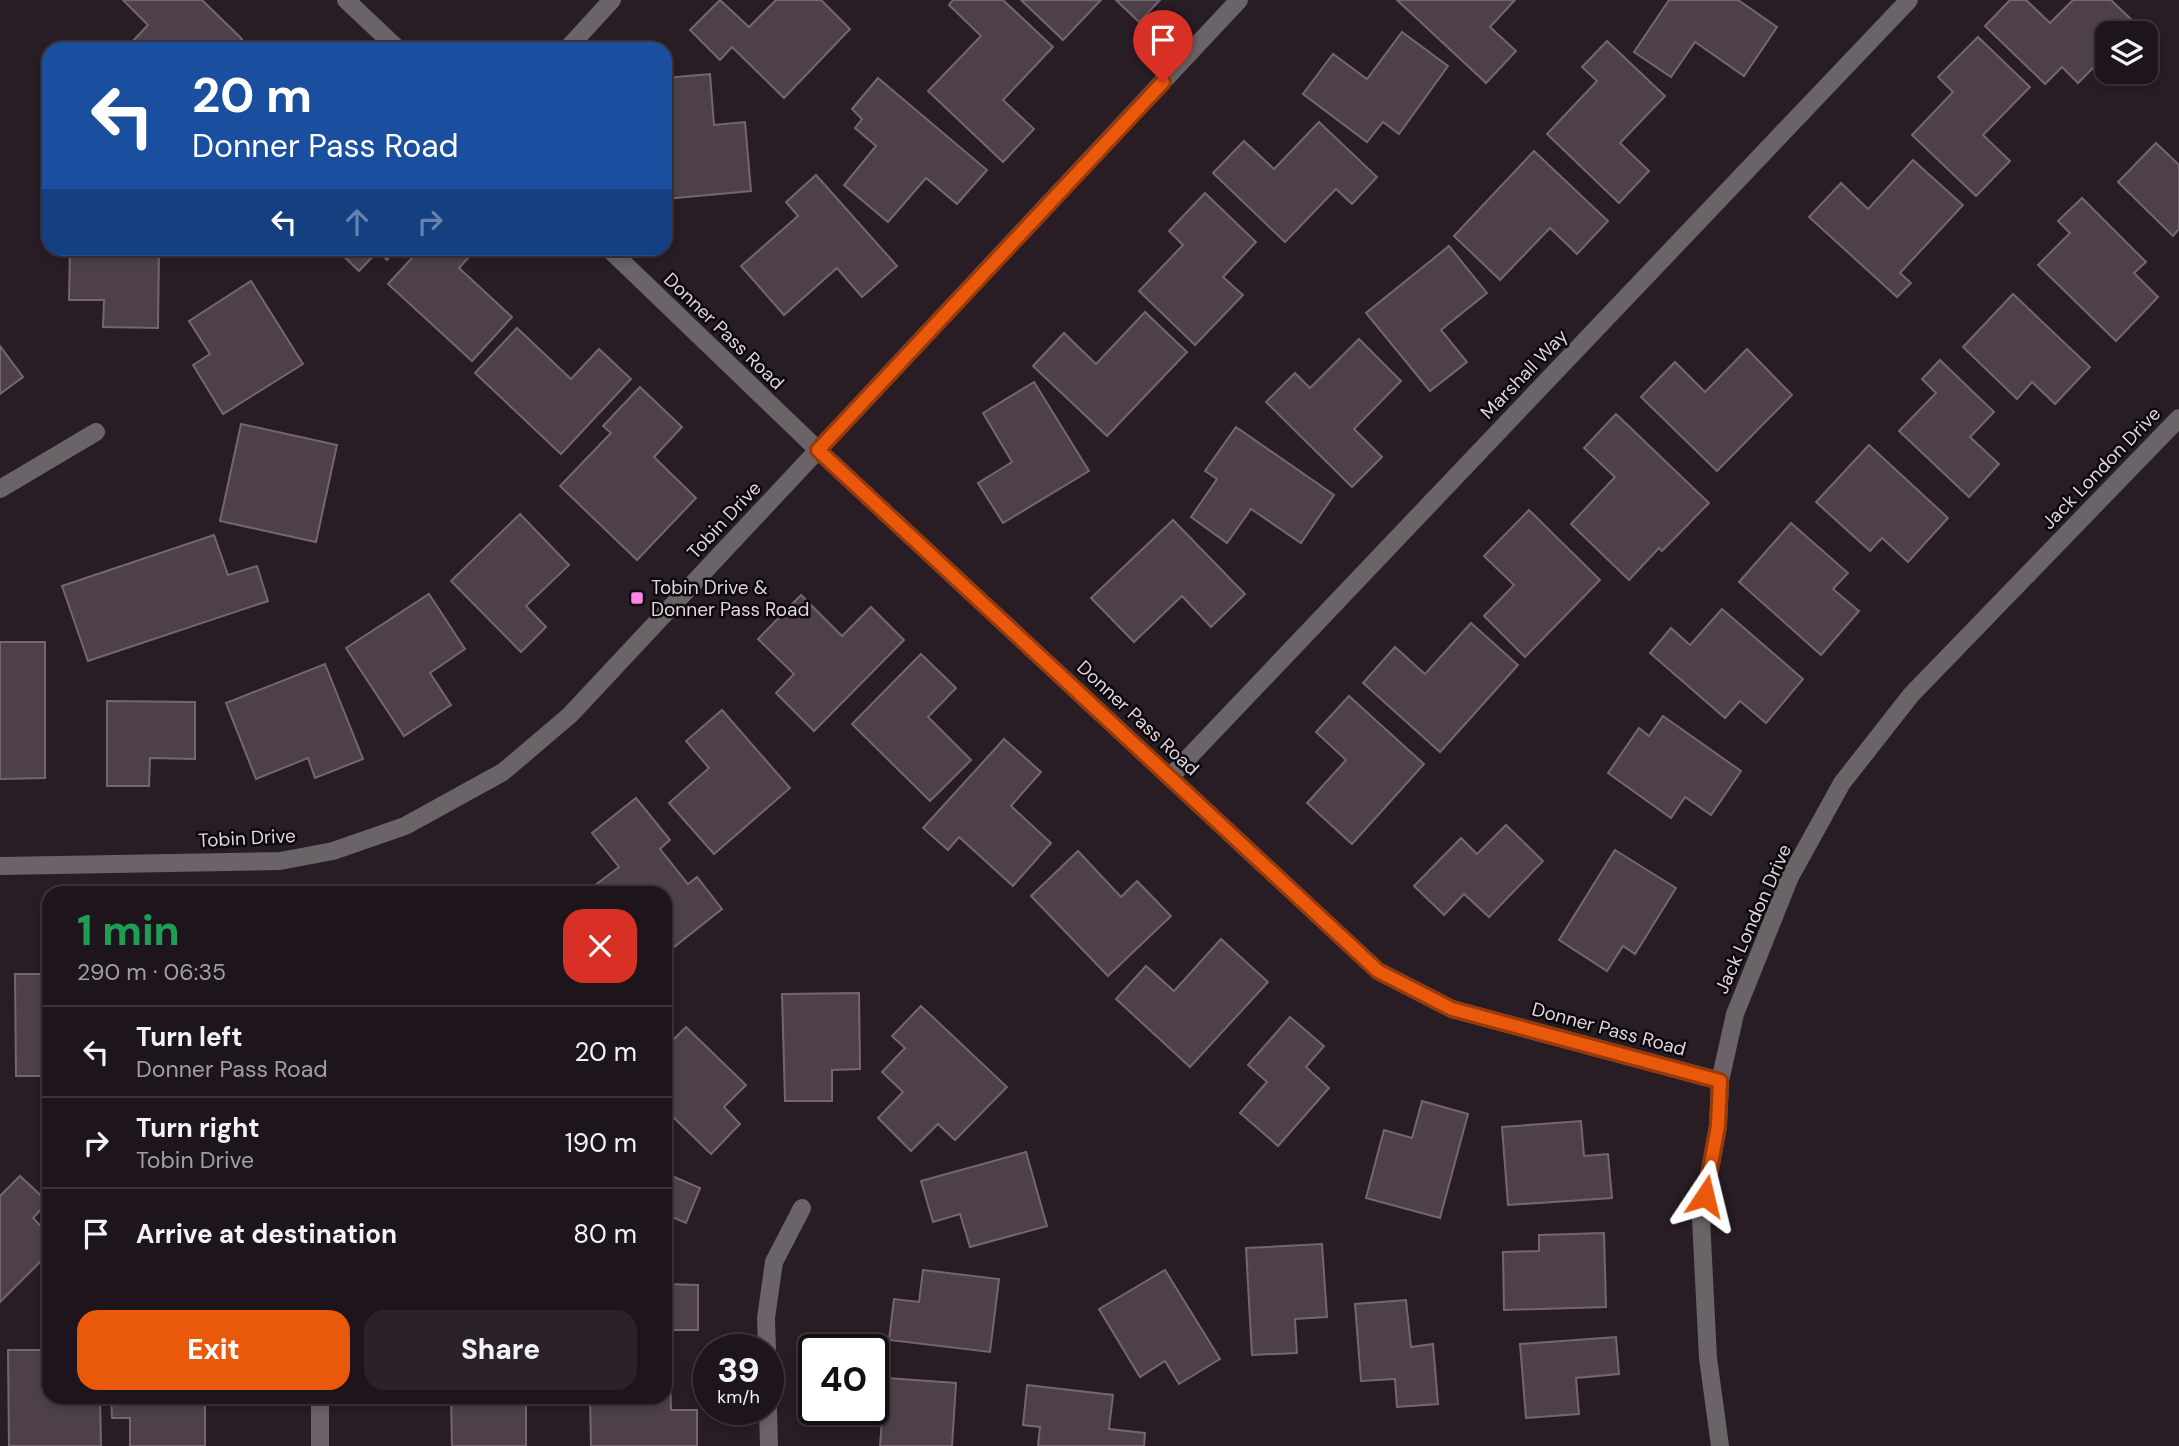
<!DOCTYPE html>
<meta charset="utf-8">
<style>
:root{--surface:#1e151c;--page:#2b2229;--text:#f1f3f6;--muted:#a19fa3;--line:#3c343b;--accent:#ea580c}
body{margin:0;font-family:"DM Sans",sans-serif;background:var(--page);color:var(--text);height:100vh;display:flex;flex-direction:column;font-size:26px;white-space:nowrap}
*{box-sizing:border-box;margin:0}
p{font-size:23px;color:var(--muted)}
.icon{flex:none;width:38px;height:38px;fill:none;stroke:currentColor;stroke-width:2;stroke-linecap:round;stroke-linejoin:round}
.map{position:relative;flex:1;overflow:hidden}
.drawer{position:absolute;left:42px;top:886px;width:630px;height:518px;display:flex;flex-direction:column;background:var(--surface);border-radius:21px;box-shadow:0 4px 10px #0003,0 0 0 2px var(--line)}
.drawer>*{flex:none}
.banner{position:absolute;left:42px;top:42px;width:630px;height:214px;border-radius:21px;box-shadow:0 4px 10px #0003,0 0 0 2px var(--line);background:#1a4fa0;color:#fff;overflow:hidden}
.fabs{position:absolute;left:2095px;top:21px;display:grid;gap:14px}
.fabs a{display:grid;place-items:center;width:63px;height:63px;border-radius:14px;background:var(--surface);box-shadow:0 4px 10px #0003,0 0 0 2px var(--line);font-size:35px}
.speed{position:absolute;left:693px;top:1334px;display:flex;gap:14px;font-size:35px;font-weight:700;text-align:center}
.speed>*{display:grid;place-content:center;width:91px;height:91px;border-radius:50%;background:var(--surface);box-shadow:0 4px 10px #0003,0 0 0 2px var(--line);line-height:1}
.speed small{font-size:18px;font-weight:400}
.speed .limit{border:4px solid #111;border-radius:10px;background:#fff;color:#111}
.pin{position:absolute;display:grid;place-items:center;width:60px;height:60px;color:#fff;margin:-72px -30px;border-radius:50% 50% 50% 0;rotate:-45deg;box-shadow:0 0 7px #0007}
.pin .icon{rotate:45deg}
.me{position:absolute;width:77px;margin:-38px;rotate:10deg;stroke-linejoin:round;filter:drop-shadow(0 0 5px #0008)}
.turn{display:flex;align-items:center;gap:24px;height:147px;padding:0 35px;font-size:32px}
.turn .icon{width:91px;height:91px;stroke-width:2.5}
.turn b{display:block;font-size:49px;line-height:60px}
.lanes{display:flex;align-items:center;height:66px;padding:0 35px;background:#0003;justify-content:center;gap:35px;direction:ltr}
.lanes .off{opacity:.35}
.round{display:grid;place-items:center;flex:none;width:74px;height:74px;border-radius:21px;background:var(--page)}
.overview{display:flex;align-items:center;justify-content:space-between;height:119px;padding:0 35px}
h1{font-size:42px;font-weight:800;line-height:52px;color:#1e9e55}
.action{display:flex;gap:14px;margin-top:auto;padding:14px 35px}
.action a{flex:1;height:80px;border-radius:21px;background:var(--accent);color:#fff;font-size:28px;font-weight:800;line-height:80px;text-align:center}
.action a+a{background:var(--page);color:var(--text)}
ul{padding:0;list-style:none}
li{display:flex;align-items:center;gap:21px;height:91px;padding:0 35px;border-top:2px solid var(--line)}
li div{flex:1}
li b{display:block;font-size:26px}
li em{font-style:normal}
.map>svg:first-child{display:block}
</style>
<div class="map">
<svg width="2179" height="1446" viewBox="0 0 2179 1446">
<rect width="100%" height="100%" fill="#281c25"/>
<g fill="#4d404a" stroke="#746671" stroke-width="2">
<polygon points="123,0 202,0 242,39 233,49 135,49 130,44 148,25"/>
<polygon points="720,0 749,27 776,0 821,0 850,29 784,98 732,47 720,60 690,30"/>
<polygon points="953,0 1003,0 1053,47 1003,100 1034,129 1003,162 928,91 981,36 949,5"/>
<polygon points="1021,0 1101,0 1063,40"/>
<polygon points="1116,0 1160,0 1139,22"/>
<polygon points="1397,0 1515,0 1490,27 1516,51 1486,83"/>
<polygon points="1669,0 1738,0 1777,27 1744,76 1695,42 1671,77 1634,52"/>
<polygon points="2010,0 2026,0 2050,23 2073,0 2111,0 2136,24 2127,33 2107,33 2107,54 2078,83 2062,67 2045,84 1985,26"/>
<polygon points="1402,32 1448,66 1399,134 1383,122 1367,142 1303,94 1333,54 1367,79"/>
<polygon points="1978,37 2030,87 1983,135 2010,161 1976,196 1912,135 1953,92 1938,77"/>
<polygon points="1607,41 1665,96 1620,143 1649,171 1619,203 1547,134 1597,81 1582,67"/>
<polygon points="710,74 714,125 745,122 751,191 666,199 665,78"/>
<polygon points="878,78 987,170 957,204 926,178 888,222 844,185 876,146 855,128 862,119 852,109"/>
<polygon points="1319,122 1377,177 1352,204 1336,189 1285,242 1213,173 1244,141 1274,169"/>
<polygon points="2156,143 2179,165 2179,229 2173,236 2118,182"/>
<polygon points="1534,151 1608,221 1577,254 1550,228 1500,280 1454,236"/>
<polygon points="1913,160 1963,205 1900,273 1911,283 1897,297 1809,217 1841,183 1868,209"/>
<polygon points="816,175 897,266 862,297 837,268 784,315 741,266 798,216 786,202"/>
<polygon points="1205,193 1256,242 1223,277 1243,295 1195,345 1139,291 1183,245 1169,231"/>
<polygon points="2082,198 2146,262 2134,273 2158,297 2116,341 2038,265 2070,233 2058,221"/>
<polygon points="1449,246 1487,293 1441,330 1467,362 1430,391 1366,313"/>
<polygon points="70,248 159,248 158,328 103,327 104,300 69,300"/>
<polygon points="335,248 398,248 387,260 378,251 359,271"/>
<polygon points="421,248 477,248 459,268 512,317 472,361 388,284"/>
<polygon points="251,281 303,364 223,414 193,365 210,354 189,321"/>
<polygon points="2013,294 2090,367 2055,404 2032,382 2017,399 1963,347"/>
<polygon points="1145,312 1187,352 1107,436 1033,366 1064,333 1096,364"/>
<polygon points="517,328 571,379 599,349 631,379 561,454 475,373"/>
<polygon points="1359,339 1401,381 1354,429 1382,457 1352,487 1266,402 1295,373 1310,388"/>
<polygon points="0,346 23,377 0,394"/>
<polygon points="1747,349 1792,395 1717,471 1641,397 1675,362 1705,392"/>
<polygon points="1940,360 1994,412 1970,437 1999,464 1969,497 1899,431 1936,393 1922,379"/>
<polygon points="1034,382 1089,471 1003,523 978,483 1012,462 983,413"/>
<polygon points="640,387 682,427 654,457 696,498 637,560 560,486 611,433 603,426"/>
<polygon points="1616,414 1709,503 1662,551 1659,548 1629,580 1571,524 1615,477 1584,448"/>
<polygon points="241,424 337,445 316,542 220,521"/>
<polygon points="1236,427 1334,495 1301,543 1251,509 1227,543 1191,517 1217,479 1205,471"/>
<polygon points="1869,445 1948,518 1908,562 1882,538 1870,551 1816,502"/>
<polygon points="1529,510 1600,580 1525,657 1484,616 1514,585 1484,556"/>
<polygon points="520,514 569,565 526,606 546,627 521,652 451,581"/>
<polygon points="1173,520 1245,594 1211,627 1182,596 1134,642 1091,598"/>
<polygon points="1791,523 1848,573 1833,589 1859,611 1821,655 1739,582"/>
<polygon points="214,535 228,575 257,566 268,601 88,661 62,586"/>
<polygon points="429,594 465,649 430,673 451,705 404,736 346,648"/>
<polygon points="801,595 842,636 871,607 904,640 814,731 776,693 794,674 758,639"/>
<polygon points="1722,609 1803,679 1766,723 1740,701 1725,718 1650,653 1671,628 1690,645"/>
<polygon points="1471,623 1518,665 1440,752 1363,683 1395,647 1425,674"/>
<polygon points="0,642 45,642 45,778 0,779"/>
<polygon points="921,654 956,688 928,717 971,760 930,801 852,724"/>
<polygon points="325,664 363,759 315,778 308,758 256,779 226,703"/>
<polygon points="1349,696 1424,764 1352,844 1307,803 1346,760 1316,732"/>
<polygon points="107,701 195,702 195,759 150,758 149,786 107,786"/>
<polygon points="722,710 790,788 714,854 669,803 709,768 686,741"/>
<polygon points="1663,716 1741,771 1711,815 1685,797 1671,818 1608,773 1639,728 1649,736"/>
<polygon points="1004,739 1041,772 1011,806 1051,843 1013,886 959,837 948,850 923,828"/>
<polygon points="636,798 670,840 660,849 688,884 697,877 722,909 674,947 665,935 665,892 586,892 619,867 592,833"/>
<polygon points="1506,825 1543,861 1489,917 1464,894 1444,915 1414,886 1461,838 1477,854"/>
<polygon points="1615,850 1676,888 1635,954 1623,946 1607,971 1559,940"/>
<polygon points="1078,851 1121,897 1137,881 1171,916 1108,976 1031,896"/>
<polygon points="1221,939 1268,982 1190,1067 1116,999 1146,966 1174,991"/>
<polygon points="15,974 49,974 49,1076 16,1076"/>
<polygon points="859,993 860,1069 832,1070 832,1101 785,1101 782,994"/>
<polygon points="921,1006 1007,1087 955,1140 938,1124 911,1151 878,1118 903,1092 882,1072 905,1048 892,1036"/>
<polygon points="1290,1017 1324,1046 1306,1067 1329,1088 1278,1146 1240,1113 1267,1082 1248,1065"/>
<polygon points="686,1027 746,1085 724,1107 740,1124 711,1154 665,1109 665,1048"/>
<polygon points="1422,1101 1468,1114 1440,1218 1366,1198 1384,1130 1412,1138"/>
<polygon points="1581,1121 1584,1156 1608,1154 1612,1198 1508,1205 1502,1127"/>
<polygon points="1026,1152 1047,1226 970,1247 960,1214 933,1222 921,1181"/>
<polygon points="665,1173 700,1188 686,1223 665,1214"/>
<polygon points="20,1176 48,1202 33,1218 49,1235 49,1253 0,1302 0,1196"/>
<polygon points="1604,1233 1606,1307 1504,1310 1503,1252 1539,1251 1539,1235"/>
<polygon points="1322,1244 1327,1317 1295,1319 1297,1353 1252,1355 1246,1248"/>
<polygon points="923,1270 999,1279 990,1352 889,1340 894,1299 919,1302"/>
<polygon points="1165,1270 1220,1359 1179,1384 1165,1361 1140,1377 1099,1309"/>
<polygon points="665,1284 698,1285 698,1330 670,1330 670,1360 665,1360"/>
<polygon points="1406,1300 1411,1347 1433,1344 1438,1404 1397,1407 1395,1379 1361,1381 1355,1304"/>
<polygon points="1616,1337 1619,1374 1576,1378 1579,1414 1526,1418 1520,1344"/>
<polygon points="8,1350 49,1350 49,1396 100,1396 101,1446 9,1446"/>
<polygon points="665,1377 670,1377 671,1410 697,1410 697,1446 591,1446 590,1396 665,1396"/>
<polygon points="873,1377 956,1383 952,1446 880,1446 882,1419 842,1417 843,1409 873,1409"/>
<polygon points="1027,1385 1113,1395 1109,1429 1145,1433 1144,1446 1038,1446 1040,1427 1023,1425"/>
<polygon points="111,1396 205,1396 205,1446 130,1446 130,1418 112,1418"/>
<polygon points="451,1396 526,1396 526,1446 452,1446"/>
</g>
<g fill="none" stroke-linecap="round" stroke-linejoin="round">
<g stroke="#6a6368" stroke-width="18">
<polyline points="346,0 398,49"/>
<polyline points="567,49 612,0"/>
<polyline points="608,248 818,450 1378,971 1452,1009 1720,1081"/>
<polyline points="0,489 96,432"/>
<polyline points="1170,777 1909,0"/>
<polyline points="0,866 280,861 333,851 405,826 503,772 570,715 1239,0"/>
<polyline points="767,1349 766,1318 774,1262 802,1208"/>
<polyline points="320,1396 320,1446"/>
<polyline points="768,1409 769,1446"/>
<polyline points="1720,1446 1708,1358 1701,1219 1718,1126 1720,1081 1735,1014 1790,877 1842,783 1911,695 2179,418"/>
</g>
</g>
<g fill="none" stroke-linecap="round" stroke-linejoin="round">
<g stroke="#983908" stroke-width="18">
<polyline id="route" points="1163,82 818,450 1378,971 1452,1009 1720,1081 1718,1126 1705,1196"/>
</g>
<use href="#route" stroke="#ea580c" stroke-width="12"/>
</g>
<rect fill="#fa87e6" stroke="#0d080c" stroke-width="2.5" x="630" y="591" width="14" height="14" rx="3.5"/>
<g text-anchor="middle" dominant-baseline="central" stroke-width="5" stroke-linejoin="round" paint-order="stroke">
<g font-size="19" fill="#dfd6dc" stroke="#0d080c">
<text transform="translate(724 331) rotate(44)">Donner Pass Road</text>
<text transform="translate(1524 374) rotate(-46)">Marshall Way</text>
<text transform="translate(2101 468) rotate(-46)">Jack London Drive</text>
<text transform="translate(724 520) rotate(-47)">Tobin Drive</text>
<text transform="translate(1138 718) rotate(43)">Donner Pass Road</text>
<text transform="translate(247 838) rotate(-3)">Tobin Drive</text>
<text transform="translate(1753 919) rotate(-66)">Jack London Drive</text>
<text transform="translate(1609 1029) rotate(15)">Donner Pass Road</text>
</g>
<g font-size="19" fill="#dfd6dc" stroke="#0d080c" text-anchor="start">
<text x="651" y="587">Tobin Drive &amp;<tspan x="651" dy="22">Donner Pass Road</tspan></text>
</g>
</g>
</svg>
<div class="fabs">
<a><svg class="icon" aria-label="layers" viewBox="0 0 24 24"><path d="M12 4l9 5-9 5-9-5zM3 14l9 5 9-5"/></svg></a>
</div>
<div class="speed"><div>39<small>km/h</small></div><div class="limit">40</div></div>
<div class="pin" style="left:1163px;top:82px;background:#d93025"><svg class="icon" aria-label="arrive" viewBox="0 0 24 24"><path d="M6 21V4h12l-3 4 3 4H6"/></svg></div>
<svg class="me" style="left:1705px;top:1196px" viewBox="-20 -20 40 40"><path d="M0-17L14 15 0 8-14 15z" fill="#ea580c" stroke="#fff" stroke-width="4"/></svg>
<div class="banner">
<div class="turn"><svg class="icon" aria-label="left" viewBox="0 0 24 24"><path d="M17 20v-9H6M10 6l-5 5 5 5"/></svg><div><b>20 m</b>Donner Pass Road</div></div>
<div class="lanes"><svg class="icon" aria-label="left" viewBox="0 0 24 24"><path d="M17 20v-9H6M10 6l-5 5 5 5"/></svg><svg class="icon off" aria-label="ahead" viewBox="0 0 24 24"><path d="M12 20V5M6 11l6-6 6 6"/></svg><svg class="icon off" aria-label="right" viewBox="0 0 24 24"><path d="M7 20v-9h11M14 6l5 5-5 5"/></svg></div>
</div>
<section class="drawer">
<div class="overview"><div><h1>1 min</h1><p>290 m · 06:35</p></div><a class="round" style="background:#d93025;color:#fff"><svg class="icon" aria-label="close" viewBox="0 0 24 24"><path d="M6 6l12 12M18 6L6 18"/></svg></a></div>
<ul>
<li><svg class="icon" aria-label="left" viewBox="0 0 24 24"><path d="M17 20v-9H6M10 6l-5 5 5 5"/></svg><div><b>Turn left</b><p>Donner Pass Road</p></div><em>20 m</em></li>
<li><svg class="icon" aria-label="right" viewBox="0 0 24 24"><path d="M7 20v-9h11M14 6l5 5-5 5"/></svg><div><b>Turn right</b><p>Tobin Drive</p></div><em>190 m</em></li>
<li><svg class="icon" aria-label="arrive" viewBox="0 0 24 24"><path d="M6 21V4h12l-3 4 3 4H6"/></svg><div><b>Arrive at destination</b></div><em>80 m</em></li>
</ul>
<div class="action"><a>Exit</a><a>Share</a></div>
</section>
</div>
